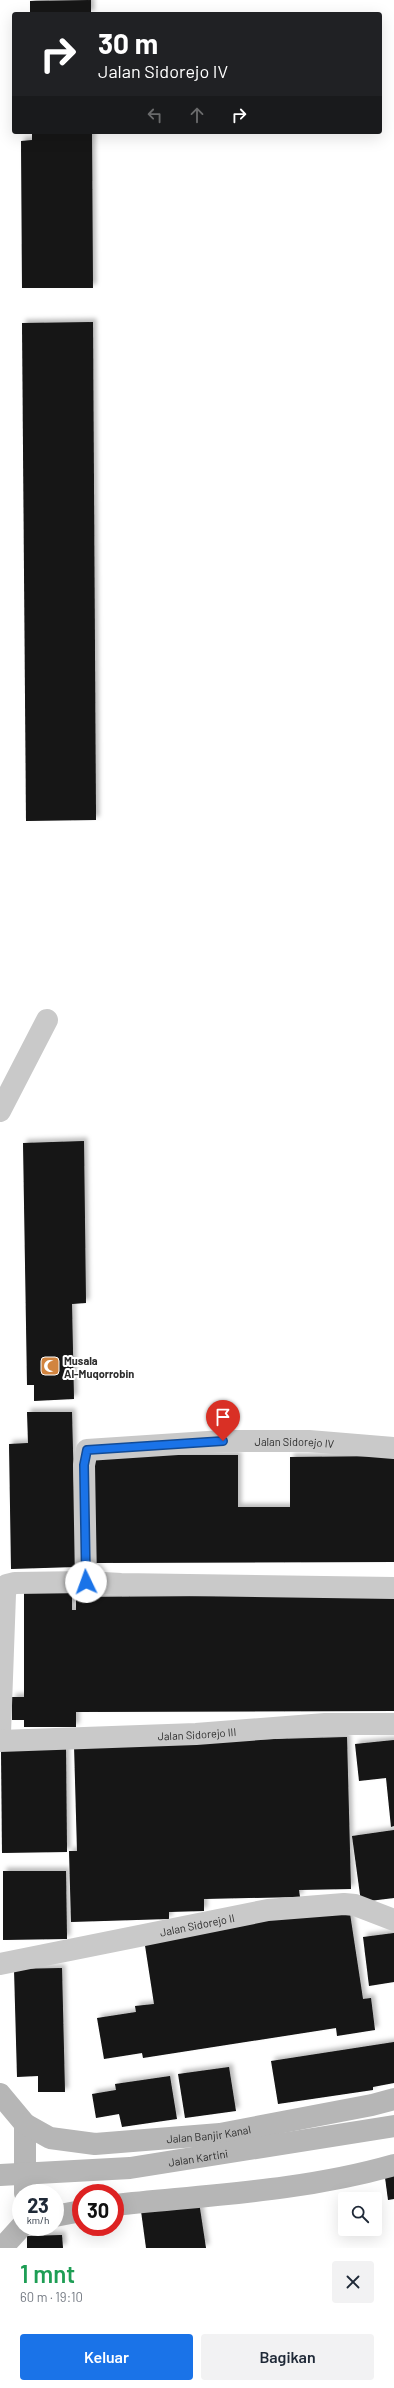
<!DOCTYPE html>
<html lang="id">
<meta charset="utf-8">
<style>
:root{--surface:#fff;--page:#f2f2f3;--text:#1f2937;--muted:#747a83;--accent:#1a73e8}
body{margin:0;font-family:Barlow,sans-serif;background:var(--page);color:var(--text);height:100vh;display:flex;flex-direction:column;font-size:15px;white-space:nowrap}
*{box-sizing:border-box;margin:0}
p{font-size:13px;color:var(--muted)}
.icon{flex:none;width:22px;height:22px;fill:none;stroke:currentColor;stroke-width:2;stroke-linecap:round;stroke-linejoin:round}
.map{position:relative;height:2248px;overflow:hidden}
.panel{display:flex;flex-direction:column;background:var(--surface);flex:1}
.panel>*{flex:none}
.guide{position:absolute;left:12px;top:12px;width:370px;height:122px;border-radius:4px;box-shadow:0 4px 16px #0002;background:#202124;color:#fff;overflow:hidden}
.fabs{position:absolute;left:338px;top:2192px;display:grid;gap:8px}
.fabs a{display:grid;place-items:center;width:44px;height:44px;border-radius:4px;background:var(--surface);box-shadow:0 4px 16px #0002;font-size:20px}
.speed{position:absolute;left:12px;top:2184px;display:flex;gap:8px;font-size:20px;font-weight:700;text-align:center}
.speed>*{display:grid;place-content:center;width:52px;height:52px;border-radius:50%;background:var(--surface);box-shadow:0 4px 16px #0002;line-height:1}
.speed small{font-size:10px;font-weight:400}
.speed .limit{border:6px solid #d22;background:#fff;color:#111}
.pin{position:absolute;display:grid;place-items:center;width:34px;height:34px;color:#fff;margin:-41px -17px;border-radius:50% 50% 50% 0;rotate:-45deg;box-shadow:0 0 4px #0007}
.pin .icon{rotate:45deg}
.me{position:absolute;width:44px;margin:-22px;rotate:357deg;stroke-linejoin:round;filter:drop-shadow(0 0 3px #0008)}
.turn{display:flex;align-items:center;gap:14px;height:84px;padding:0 20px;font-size:18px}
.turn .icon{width:52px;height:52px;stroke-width:2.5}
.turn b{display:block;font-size:28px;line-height:34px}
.lanes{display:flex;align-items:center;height:38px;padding:0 20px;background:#0003;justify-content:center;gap:20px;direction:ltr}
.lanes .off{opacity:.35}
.round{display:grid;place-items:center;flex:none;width:42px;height:42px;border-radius:4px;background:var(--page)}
.summary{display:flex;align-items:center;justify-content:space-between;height:68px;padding:0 20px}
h1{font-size:24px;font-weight:600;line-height:30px;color:#1e9e55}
.action{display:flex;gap:8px;margin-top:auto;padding:8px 20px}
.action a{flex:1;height:46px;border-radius:4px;background:var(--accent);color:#fff;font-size:16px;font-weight:600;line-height:46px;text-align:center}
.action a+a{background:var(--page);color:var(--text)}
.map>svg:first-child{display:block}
</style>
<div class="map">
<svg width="394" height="2248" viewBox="0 0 394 2248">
<defs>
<filter id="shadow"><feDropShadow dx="3.5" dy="-3.5" stdDeviation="2" flood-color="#0004"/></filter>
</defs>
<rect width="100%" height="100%" fill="#fff"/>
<g fill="#131313" filter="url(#shadow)">
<polygon points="91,0 91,14 30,14 30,1"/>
<polygon points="32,132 92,132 93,288 22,288 21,141 32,140"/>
<polygon points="93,322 96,820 26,821 22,323"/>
<polygon points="84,1141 86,1303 72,1304 74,1399 34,1401 34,1385 27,1385 23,1143"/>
<polygon points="27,1412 72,1412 76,1567 11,1569 9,1444 28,1443"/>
<polygon points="94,1455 238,1455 238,1507 290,1507 290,1457 394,1456 394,1562 94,1563"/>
<polygon points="24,1590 72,1590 72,1610 76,1610 76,1597 394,1595 394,1711 76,1712 76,1727 24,1727 24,1720 12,1720 12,1697 24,1697"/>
<polygon points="347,1737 351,1889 299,1890 300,1897 204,1899 204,1911 169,1912 169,1919 71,1922 69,1851 77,1851 74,1745"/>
<polygon points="394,1740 394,1826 391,1827 386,1778 359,1781 355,1744"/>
<polygon points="66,1748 67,1852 2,1853 1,1749"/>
<polygon points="394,1830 394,1898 361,1902 352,1836"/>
<polygon points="3,1871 66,1871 67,1939 3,1940"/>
<polygon points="349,1907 363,1999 371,1998 375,2030 337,2036 336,2028 143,2058 142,2053 104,2059 97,2018 136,2012 135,2006 154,2004 144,1939"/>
<polygon points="394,1933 394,1982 369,1986 363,1937"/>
<polygon points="62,1968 65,2092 38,2092 38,2076 17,2077 14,1969"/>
<polygon points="394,2042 394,2083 373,2087 373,2090 278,2104 271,2061"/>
<polygon points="229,2067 236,2111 185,2118 178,2074"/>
<polygon points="170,2076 177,2119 122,2127 119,2114 96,2118 92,2094 116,2090 115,2084"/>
<polygon points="394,2169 394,2199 388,2200 384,2170"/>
<polygon points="199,2202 206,2248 146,2248 141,2211"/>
<polygon points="62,2235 63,2248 27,2248 27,2236"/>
</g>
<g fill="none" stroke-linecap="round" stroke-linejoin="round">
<g stroke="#c9c9c9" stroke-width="22">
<polyline points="0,1111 47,1020"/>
<path id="s1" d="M86 1582 84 1465 87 1450 223 1441H309L394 1448"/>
<polyline points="0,1733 5,1594 7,1585 15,1583 86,1582 121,1584 394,1588"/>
<path id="s2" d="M0 1741 196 1734 325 1724H394"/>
<path id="s3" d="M0 1964 268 1910 344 1904 355 1905 394 1920"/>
</g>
<g stroke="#b6b6b6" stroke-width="22">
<polyline points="0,2094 25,2124 25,2193"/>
<path id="s4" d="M25 2124 50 2138 95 2144 220 2134 372 2105 394 2099"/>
<path d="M115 2205C208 2195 303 2191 394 2165"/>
<polyline points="55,2216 81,2211"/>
<polyline points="2,2248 21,2227"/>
</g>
<path stroke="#b6b6b6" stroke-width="22" id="s5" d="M0 2175 130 2168 394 2126"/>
</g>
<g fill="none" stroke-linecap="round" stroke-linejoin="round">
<g stroke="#114b97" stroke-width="10">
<polyline id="route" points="86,1582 84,1465 87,1450 223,1441"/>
</g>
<use href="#route" stroke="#1a73e8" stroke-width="7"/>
</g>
<defs>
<g id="mosque-square" transform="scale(1)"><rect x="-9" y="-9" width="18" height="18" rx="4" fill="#d1843f" stroke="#fff"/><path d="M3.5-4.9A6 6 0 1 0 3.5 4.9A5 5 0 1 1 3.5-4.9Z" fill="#fff"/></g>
</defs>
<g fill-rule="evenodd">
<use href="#mosque-square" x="50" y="1366"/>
</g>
<g text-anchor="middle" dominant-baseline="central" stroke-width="4" stroke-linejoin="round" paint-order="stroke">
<g font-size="11" font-weight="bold" fill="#2c2c2c" stroke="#fff" text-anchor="start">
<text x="64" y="1360">Musala<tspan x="64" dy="13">Al-Muqorrobin</tspan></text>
</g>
<g font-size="11" fill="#2c2c2c" stroke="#fff">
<text stroke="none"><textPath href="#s1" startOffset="340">Jalan Sidorejo IV</textPath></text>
<text stroke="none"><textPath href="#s2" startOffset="197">Jalan Sidorejo III</textPath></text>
<text stroke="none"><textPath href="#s3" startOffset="201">Jalan Sidorejo II</textPath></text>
<text stroke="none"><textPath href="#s4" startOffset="188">Jalan Banjir Kanal</textPath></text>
<text stroke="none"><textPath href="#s5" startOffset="199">Jalan Kartini</textPath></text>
</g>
</g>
</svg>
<div class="fabs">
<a><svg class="icon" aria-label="search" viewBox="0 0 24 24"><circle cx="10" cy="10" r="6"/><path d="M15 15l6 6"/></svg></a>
</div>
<div class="speed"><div>23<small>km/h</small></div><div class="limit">30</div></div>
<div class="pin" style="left:223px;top:1441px;background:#d93025"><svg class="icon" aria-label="arrive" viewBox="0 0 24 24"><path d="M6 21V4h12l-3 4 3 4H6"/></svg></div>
<svg class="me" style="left:86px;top:1582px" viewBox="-20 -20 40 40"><circle r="19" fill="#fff"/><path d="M0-13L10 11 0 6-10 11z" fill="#1a73e8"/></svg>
<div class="guide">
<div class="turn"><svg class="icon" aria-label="right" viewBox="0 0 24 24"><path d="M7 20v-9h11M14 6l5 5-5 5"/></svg><div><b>30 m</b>Jalan Sidorejo IV</div></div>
<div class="lanes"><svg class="icon off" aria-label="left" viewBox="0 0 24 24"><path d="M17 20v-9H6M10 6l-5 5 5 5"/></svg><svg class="icon off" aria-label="ahead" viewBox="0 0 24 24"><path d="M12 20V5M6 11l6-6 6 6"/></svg><svg class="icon" aria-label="right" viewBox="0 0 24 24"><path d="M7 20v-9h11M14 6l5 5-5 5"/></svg></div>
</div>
</div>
<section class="panel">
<div class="summary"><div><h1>1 mnt</h1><p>60 m · 19:10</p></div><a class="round"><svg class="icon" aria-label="close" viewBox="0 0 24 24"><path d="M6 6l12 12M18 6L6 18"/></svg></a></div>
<div class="action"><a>Keluar</a><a>Bagikan</a></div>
</section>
